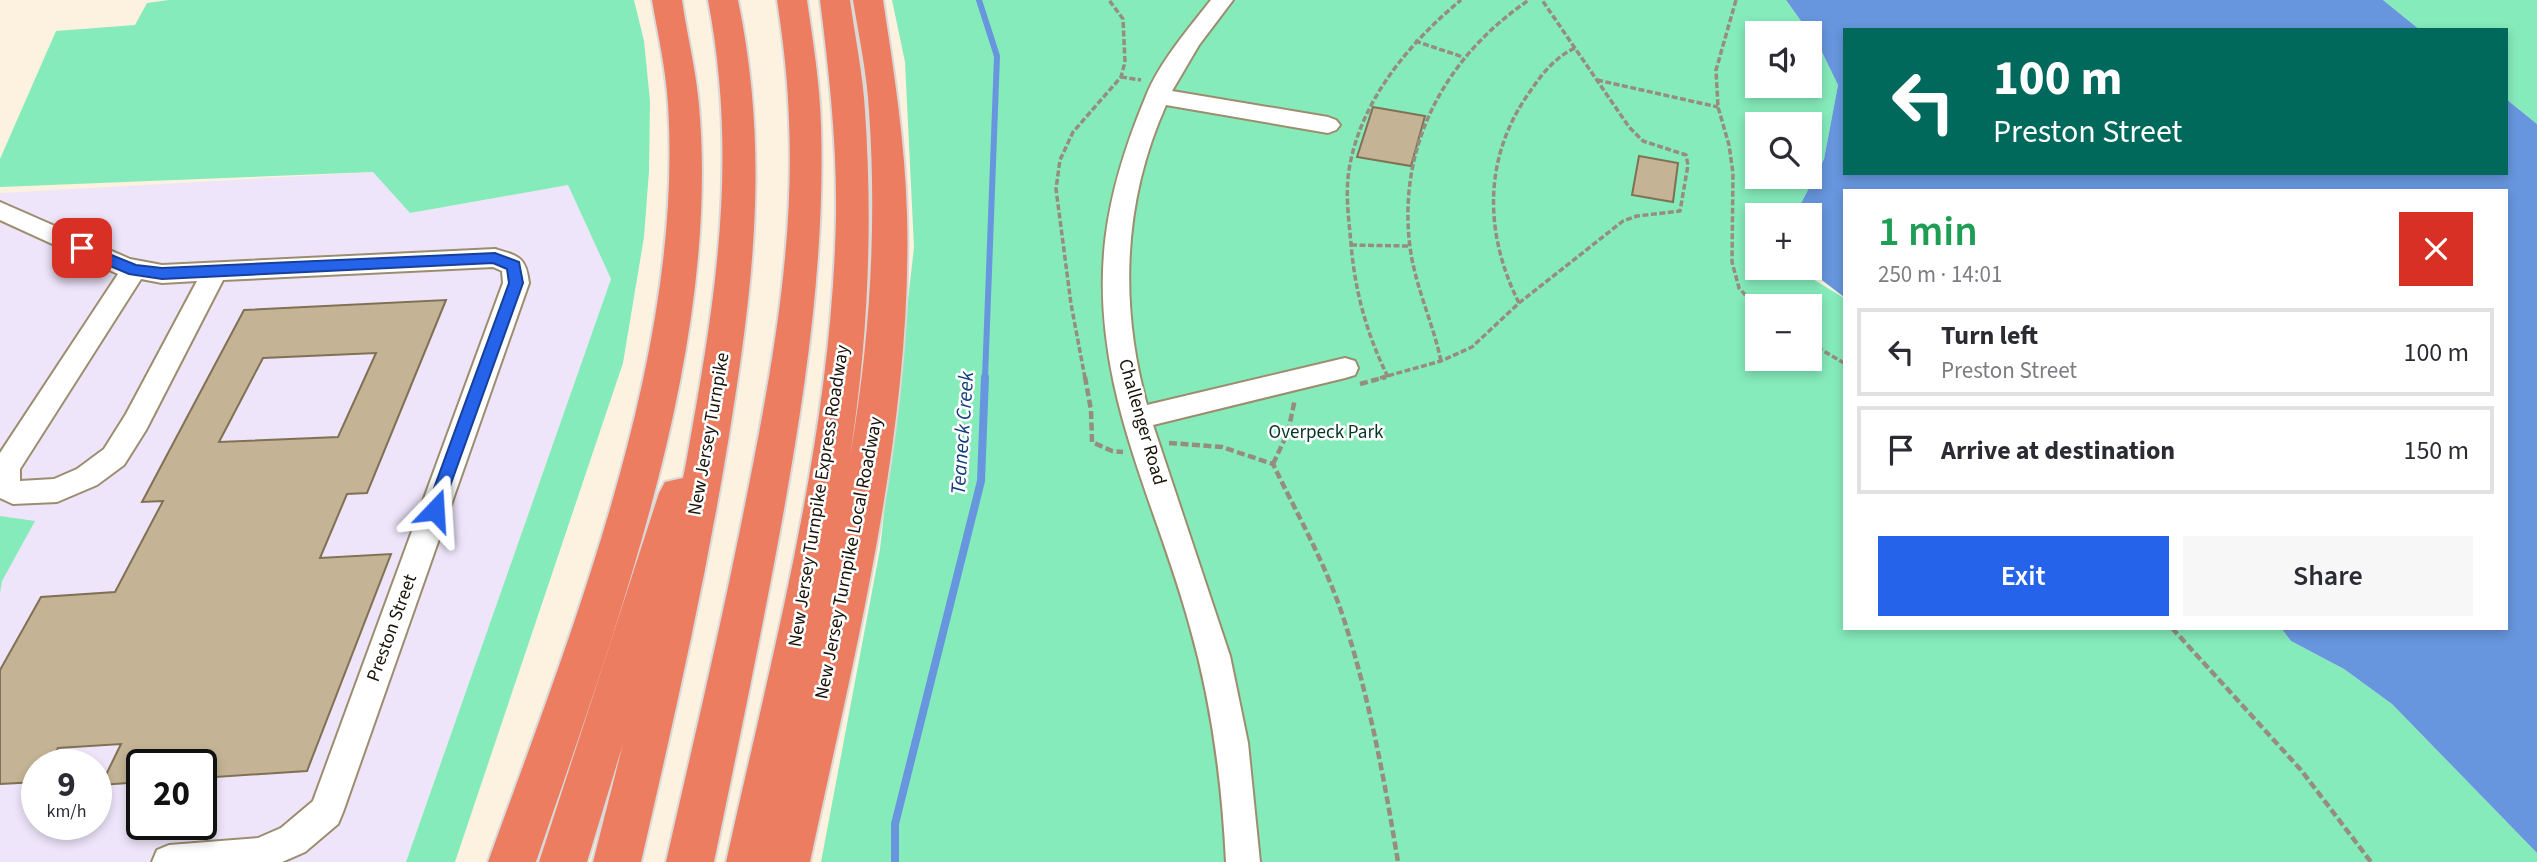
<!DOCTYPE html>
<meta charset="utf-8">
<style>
:root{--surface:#fff;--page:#f7f7f7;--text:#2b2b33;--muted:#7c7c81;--line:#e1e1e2;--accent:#2563eb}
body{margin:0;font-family:"Source Sans 3",sans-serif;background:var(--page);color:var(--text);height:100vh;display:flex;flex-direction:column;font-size:26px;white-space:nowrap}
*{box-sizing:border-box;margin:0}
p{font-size:23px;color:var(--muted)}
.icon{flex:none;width:38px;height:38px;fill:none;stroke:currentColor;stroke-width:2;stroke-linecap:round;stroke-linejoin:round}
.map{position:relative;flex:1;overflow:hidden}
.panel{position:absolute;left:1843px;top:189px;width:665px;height:441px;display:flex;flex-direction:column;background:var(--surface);border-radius:0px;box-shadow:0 4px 10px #0003}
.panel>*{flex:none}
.banner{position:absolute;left:1843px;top:28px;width:665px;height:147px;border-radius:0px;box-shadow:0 4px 10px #0003;background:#00695c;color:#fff;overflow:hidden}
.tools{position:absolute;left:1745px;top:21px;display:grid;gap:14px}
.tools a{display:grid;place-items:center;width:77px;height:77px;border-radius:0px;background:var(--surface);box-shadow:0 4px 10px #0003;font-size:35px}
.speed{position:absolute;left:21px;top:749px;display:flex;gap:14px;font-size:35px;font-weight:700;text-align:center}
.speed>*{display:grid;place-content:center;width:91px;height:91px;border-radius:50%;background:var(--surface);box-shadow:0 4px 10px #0003;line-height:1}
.speed small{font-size:18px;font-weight:400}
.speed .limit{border:4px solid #111;border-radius:10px;background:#fff;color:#111}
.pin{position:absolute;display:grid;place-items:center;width:60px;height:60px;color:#fff;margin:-30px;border-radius:14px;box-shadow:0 4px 10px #0006}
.me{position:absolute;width:77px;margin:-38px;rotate:20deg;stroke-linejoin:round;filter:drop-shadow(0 0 5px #0008)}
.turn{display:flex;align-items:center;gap:24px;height:147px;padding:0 35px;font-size:32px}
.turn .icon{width:91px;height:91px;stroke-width:2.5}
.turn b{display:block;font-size:49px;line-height:60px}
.round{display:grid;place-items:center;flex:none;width:74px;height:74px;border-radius:0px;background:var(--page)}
.summary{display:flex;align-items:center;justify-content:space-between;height:119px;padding:0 35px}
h1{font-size:42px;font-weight:600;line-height:52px;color:#1e9e55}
.action{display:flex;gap:14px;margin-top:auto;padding:14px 35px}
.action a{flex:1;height:80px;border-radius:0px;background:var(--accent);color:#fff;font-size:28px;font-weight:600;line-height:80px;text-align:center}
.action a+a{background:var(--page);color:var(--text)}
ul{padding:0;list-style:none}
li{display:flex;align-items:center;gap:21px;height:88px;margin:0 14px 10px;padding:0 21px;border:4px solid var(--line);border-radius:0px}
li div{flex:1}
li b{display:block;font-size:26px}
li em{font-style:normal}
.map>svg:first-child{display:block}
</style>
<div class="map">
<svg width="2537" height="862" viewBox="0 0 2537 862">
<rect width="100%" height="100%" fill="#fdf2df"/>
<path fill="#eee5fa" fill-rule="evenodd" d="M374 172 410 213 568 185 611 279 406 862H0V193ZM37 765H96V824H37ZM142 765H201V824H142Z"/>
<g fill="#85ebbb" fill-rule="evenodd">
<polygon points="169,0 634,0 644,41 650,101 649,171 644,237 623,363 455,862 406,862 611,279 568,185 410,213 373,172 0,187 0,159 56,31 135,25 147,3"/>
<path d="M892 0H1786L1819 46 1838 85 1824 159 1795 215H1757V268H1799L1803 273 1844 298V628H2281L2291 641 2344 669 2392 704 2537 853V862H821L880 549 914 247 905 62ZM1757 33H1810V86H1757ZM1757 124H1810V177H1757ZM1757 306H1810V359H1757Z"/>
<polygon points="2383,0 2537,0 2537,124 2506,99 2506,30 2420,30"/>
<polygon points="0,516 35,521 2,581 0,593"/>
</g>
<polygon fill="#6796de" points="1786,0 2383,0 2420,30 1844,30 1844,173 2506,173 2506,99 2537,124 2537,853 2392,704 2344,669 2291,641 2281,628 2506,628 2506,191 1844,191 1844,297 1806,268 1810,268 1810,215 1795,215 1824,159 1838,85 1819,46"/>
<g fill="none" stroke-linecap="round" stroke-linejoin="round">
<polyline stroke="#6796de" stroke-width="6" points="979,0 997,56 985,378"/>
<polyline stroke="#6796de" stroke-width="8" points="895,862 895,824 981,481 985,377"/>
</g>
<g fill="#c4b495" stroke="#807154" stroke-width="2" fill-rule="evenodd">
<polygon points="1373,107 1425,116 1411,166 1357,157"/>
<polygon points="1639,156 1678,163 1673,202 1632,195"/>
<path d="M446 300 367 493 347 494 320 558 391 554 307 771 201 778V765H142V782L101 785 121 744 58 748 49 765H37V782L0 784V670L41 597 115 592 163 501 142 502 244 310ZM376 353 338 437 219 442 263 358Z"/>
</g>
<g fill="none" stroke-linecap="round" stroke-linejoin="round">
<g stroke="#9c8d6f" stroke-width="4">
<g id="minor">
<path d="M1211 0H1233L1199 45 1172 91 1328 117 1336 120 1340 125 1336 130 1328 133 1166 105C1123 201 1119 304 1147 405L1345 358 1355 361 1358 368 1355 375 1345 378 1153 425 1230 656 1248 743 1260 862H1226C1222 782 1212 704 1190 627 1168 545 1132 467 1114 384 1091 275 1104 197 1146 96 1159 63 1189 28 1211 0Z"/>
<path d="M0 202 130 259 162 265 495 249C519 256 526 257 529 283L343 812 338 824 305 852 282 862H152L157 850 169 845 258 838 281 828 313 801 503 283 502 271 493 267 223 280 146 430 124 465 97 485 57 502 13 504 0 498V453L118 274 0 220ZM141 279 162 283 197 281 126 414 104 449 77 469 54 479 20 481V469Z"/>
</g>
</g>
<g stroke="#dad9d7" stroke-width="4">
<g id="highway">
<path d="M652 0H682C687 35 696 70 699 105 721 353 615 630 536 862H488C572 630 684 354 668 105 666 70 658 35 652 0Z"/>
<path d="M708 0H738C770 155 753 288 728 442 705 583 673 723 641 862H593L623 744 587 862H539L659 493 665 482 683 478 686 463C715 303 739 163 708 0Z"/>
<path d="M777 0H807C813 42 820 84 821 126 825 257 806 386 783 515 762 631 738 746 714 862H666C692 748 719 635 742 520 768 390 795 255 789 121 788 80 783 40 777 0Z"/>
<path d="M820 0H850C855 37 863 74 865 111 873 226 868 342 850 456 870 342 877 226 869 111 867 74 859 37 853 0H883C894 72 905 142 907 215 913 427 854 655 810 862H726C773 650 832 435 836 216 837 143 829 72 820 0Z"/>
</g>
</g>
<g stroke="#968d7e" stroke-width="3.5" stroke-dasharray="6 2.5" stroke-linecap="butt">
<polyline points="1736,0 1716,70 1718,107 1729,145 1733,173 1732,262 1739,288 1757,308"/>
<polyline points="1415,41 1463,57"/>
<polyline points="1121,77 1141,80"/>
<polyline points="1597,80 1718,107"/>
<polyline points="1351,245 1409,246"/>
<path d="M1519 303C1484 233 1483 158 1529 93 1541 75 1555 57 1575 48"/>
<polyline points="1810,343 1844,363"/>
<path d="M1441 361C1433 323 1415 286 1410 247 1397 145 1446 56 1529 0"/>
<path d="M1388 377C1367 335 1355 292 1351 244 1349 220 1345 195 1349 170 1360 101 1409 43 1461 0"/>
<polyline points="1085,378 1071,304 1056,189 1060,160 1073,132 1121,77 1125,62 1123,19 1109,0"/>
<polyline points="1380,378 1441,361 1472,347 1519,303 1623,221 1637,216 1680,211 1688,165 1686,155 1643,141 1629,127 1542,0"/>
</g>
<g stroke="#968d7e" stroke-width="4.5" stroke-dasharray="8 3.5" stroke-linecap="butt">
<polyline points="1085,377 1091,410 1092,442 1112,451 1123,452"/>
<polyline points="1360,384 1386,377"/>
<path d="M1169 443 1222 447 1273 464C1298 516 1329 570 1346 626 1370 702 1385 783 1398 862"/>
<polyline points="1273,464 1288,432 1295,399"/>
<polyline points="2172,628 2301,770 2371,862"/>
</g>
<use href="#minor" fill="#fff" fill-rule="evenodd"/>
<use href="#highway" fill="#ed7d61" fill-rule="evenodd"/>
</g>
<polygon fill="#2563eb" stroke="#184099" stroke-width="2" points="82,243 136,265 162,268 495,253 519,262 523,283 440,514 429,514 426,510 509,283 507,269 493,263 162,279 129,274 77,252 77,245"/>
<g text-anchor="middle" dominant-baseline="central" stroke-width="5" stroke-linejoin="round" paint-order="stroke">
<g font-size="19" fill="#181207" stroke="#fff">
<text transform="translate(1142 422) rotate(74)">Challenger Road</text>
<text transform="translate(709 434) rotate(-80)">New Jersey Turnpike</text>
<text transform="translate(819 496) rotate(-81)">New Jersey Turnpike Express Roadway</text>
<text transform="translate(849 558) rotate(-79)">New Jersey Turnpike Local Roadway</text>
<text transform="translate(392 628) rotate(-70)">Preston Street</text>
</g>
<g font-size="19" fill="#063623" stroke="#fff">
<text x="1326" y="432">Overpeck Park</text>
</g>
<g font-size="21" font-style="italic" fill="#113e7e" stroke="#fff">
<text transform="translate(962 433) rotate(-86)">Teaneck Creek</text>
</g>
</g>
</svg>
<div class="tools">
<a><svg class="icon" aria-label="sound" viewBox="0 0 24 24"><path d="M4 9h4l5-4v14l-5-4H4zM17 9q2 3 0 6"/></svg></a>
<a><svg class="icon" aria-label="search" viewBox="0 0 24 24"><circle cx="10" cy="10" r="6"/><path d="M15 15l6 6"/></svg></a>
<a>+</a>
<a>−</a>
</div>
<div class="speed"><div>9<small>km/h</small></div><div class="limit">20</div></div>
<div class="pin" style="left:82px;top:248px;background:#d93025"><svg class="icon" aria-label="arrive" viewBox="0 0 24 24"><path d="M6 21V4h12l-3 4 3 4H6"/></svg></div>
<svg class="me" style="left:435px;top:510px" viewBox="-20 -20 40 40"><path d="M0-17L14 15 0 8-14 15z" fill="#2563eb" stroke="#fff" stroke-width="4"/></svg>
<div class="banner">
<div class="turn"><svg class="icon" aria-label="left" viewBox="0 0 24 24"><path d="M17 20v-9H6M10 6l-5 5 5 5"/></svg><div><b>100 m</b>Preston Street</div></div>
</div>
<section class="panel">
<div class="summary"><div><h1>1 min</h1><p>250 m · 14:01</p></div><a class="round" style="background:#d93025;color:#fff"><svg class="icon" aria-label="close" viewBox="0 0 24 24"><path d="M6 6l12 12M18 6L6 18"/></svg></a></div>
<ul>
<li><svg class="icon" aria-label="left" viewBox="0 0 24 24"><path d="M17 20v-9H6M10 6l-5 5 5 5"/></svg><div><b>Turn left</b><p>Preston Street</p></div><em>100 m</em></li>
<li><svg class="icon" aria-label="arrive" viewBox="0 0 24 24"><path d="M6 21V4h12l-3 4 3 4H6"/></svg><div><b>Arrive at destination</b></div><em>150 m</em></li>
</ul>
<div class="action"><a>Exit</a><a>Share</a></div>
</section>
</div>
